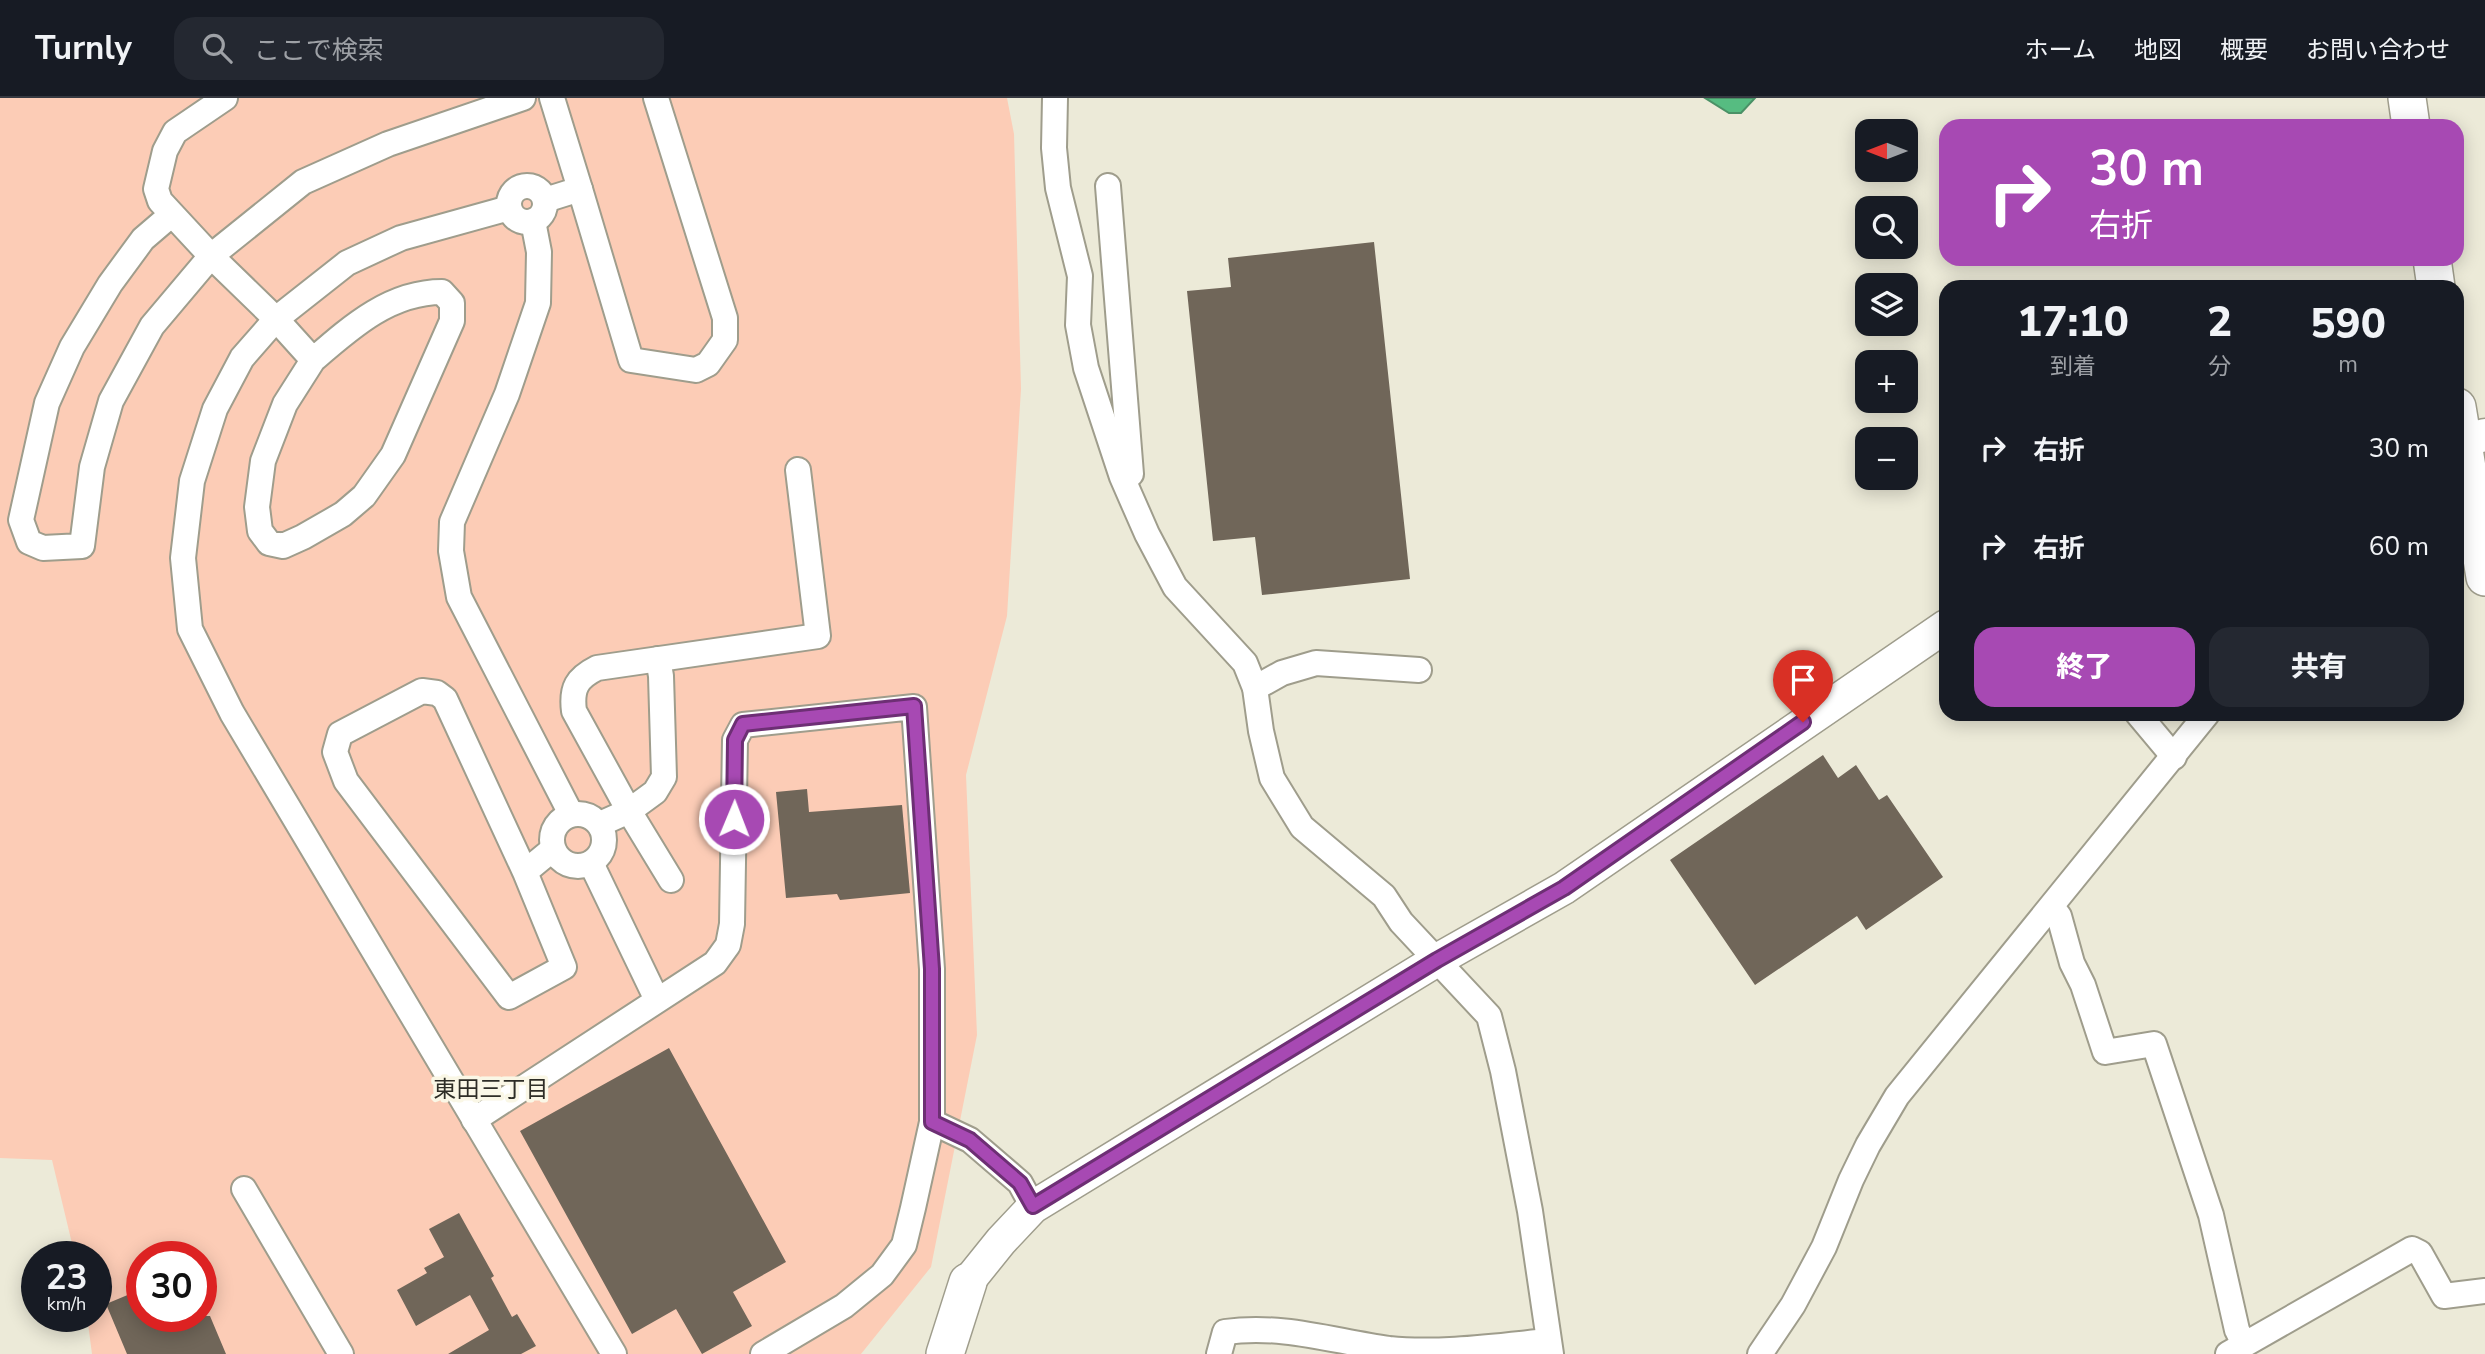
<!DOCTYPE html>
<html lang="ja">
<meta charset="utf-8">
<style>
:root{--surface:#171b24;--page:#242831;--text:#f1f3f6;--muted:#9ea1a6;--line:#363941;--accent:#a749b3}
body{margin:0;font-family:"Nunito Sans","Noto Sans JP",sans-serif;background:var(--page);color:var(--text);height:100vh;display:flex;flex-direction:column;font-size:26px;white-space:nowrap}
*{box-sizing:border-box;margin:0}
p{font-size:23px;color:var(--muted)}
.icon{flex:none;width:38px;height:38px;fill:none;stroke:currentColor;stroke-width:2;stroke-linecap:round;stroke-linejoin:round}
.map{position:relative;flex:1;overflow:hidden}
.sheet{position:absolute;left:1939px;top:182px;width:525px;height:441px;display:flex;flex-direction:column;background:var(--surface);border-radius:21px;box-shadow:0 4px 18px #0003}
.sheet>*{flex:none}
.banner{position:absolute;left:1939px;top:21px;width:525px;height:147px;border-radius:21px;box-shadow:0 4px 18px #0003;background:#a749b3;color:#fff;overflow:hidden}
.needle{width:46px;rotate:270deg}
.fabs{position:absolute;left:1855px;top:21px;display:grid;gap:14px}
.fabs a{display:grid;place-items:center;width:63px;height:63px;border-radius:14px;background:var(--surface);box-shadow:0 4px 18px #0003;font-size:35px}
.speed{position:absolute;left:21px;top:1143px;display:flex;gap:14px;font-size:35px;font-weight:700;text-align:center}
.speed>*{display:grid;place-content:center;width:91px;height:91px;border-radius:50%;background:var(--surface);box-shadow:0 4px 18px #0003;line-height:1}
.speed small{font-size:18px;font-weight:400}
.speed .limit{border:10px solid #d22;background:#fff;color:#111}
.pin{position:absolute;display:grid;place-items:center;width:60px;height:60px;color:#fff;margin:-72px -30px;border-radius:50% 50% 50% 0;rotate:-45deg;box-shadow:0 0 7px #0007}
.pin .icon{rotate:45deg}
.me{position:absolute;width:77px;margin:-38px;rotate:1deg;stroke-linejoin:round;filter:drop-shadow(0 0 5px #0008)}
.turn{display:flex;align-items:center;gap:24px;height:147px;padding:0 35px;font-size:32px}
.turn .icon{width:91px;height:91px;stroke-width:2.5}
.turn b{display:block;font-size:49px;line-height:60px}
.eta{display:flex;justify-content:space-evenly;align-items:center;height:119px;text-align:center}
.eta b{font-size:42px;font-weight:800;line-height:49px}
.action{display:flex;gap:14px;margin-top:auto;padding:14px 35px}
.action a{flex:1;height:80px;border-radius:21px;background:var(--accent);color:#fff;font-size:28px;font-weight:800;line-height:80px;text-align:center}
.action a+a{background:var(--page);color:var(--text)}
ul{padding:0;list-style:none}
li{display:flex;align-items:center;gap:21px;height:98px;padding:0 35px}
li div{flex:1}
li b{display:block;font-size:26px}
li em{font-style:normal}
header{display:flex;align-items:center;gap:42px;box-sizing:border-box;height:98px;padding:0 35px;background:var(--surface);border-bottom:2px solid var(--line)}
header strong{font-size:33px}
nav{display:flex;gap:38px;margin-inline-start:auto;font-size:24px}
.search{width:490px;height:63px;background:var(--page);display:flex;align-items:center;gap:18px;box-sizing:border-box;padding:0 24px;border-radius:21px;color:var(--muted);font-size:26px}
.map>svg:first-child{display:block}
</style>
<header>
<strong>Turnly</strong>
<div class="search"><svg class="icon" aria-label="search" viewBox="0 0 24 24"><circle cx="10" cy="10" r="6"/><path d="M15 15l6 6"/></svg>ここで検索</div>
<nav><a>ホーム</a><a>地図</a><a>概要</a><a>お問い合わせ</a></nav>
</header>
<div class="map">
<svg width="2485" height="1256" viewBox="0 0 2485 1256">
<rect width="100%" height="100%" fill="#ecead8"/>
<path fill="#fcccb6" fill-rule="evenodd" d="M0 0H1007L1014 36 1021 291 1007 518 966 677 977 937 931 1169 861 1256H92L87 1218H96V1158H75L52 1062 0 1060ZM142 1158H201V1218H142Z"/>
<polygon fill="#56bc81" stroke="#4a9166" stroke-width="2" points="1705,0 1755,0 1741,15 1729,15"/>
<g fill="#706659">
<polygon points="1374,144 1410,481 1262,497 1255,439 1213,443 1187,193 1231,189 1228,160"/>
<polygon points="1823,657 1838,680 1856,667 1879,702 1887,697 1943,779 1866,832 1857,818 1755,887 1670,762"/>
<polygon points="807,691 809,714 902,707 910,795 840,802 837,796 786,800 776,694"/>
<polygon points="669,950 786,1164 733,1194 752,1228 702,1256 676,1211 632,1236 520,1033"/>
<polygon points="459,1115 494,1178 491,1180 512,1219 517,1216 536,1248 521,1256 448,1256 489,1232 470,1197 416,1228 397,1192 427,1175 424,1170 444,1159 429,1131"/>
<polygon points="142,1191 142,1218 210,1218 226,1256 127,1256 106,1206"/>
</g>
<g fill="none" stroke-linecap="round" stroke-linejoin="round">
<g stroke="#9f9d8c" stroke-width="28">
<g id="minor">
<path d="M225 0 175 34 165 53 156 91 160 103 211 158 276 221 313 262C351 229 390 194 442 194L452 205V223L393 357 364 398 343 416 303 439 283 448 269 445 260 433 257 409 263 363 285 306 313 262"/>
<polyline points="1055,0 1054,50 1058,90 1080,178 1078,227 1086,270 1122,379 1147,436 1175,489 1245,565 1255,590 1261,633 1272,680 1302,729 1384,798 1401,824 1489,918 1503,973 1530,1113 1551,1256"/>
<circle cx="527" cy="106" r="18"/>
<polyline points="1108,88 1131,376"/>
<polyline points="580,91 631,262 696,272 708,266 725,242 725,220 656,0"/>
<polyline points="545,102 580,91 552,0"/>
<polyline points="509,110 401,140 347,165 276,221 242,260 215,311 192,383 183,460 190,531 232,615 614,1256"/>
<polyline points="171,117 143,141 110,186 72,249 47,305 21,422 29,444 43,450 82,448 92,369 111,303 152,228 211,158 303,84 388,46 523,0"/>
<polyline points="533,123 539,154 538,205 507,296 452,424 451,453 459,499 571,716"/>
<polyline points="1255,590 1282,575 1316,565 1419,572"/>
<polyline points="2138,616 2174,659"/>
<circle cx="578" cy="742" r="26"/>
<polyline points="600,726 629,713 655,694 664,679 661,578 658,561"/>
<polyline points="591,765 657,902"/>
<polyline points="525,774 445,601 437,595 422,593 340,636 335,654 346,683 509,899 564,869 525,774 553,751"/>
<path d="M671 782 629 713 574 613C571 590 577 580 597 570L818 538 798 372"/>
<polyline points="2052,809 2059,818 2072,865 2083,887 2105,954 2154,946 2211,1117 2237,1232 2244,1246"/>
<polyline points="474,1022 715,865 728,847 732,826 735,642 743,627 914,609 932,871 932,1024 913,1110 904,1147 882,1177 844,1208 763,1256"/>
<polyline points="932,1024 970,1042 1020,1085 1033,1109"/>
<polyline points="244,1091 341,1256"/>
<path d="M1219 1256 1225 1234C1283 1226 1332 1243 1389 1251 1440 1256 1497 1248 1548 1243"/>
<polyline points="1760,1256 1793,1207 1824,1149 1851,1082 1868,1047 1897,998 2207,616"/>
<polyline points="2228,1256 2412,1151 2420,1155 2444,1198 2485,1193"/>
</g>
</g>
<g stroke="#9f9d8c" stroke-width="35">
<g id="major">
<polyline points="2457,344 2485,337"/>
<polyline points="968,1184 1001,1143 1033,1109 1437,862 1564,790 1946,528"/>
</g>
</g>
<g stroke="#9f9d8c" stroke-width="40">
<g id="highway">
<polyline points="2407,0 2411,28"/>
<polyline points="2432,161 2436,189"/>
<polyline points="2457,309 2485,479"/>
<polyline points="945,1256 968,1184"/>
</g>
</g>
<use href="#minor" stroke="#fff" stroke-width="24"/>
<use href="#major" stroke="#fff" stroke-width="32"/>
<use href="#highway" stroke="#fff" stroke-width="37"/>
</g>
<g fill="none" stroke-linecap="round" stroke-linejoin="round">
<g stroke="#6d2f74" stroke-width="18">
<polyline id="route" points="734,721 735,642 743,626 914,608 932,871 932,1024 970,1042 1020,1085 1033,1108 1437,862 1564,790 1803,624"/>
</g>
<use href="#route" stroke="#a749b3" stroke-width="12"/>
</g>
<g text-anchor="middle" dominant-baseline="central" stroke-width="7" stroke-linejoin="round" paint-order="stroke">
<g font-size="23" fill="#2e2d26" stroke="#faf7e6">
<text x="491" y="991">東田三丁目</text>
</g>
</g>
</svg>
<div class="fabs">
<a><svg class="needle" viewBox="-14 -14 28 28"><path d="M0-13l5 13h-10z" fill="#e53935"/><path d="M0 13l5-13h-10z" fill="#9ea1a6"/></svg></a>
<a><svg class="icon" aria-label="search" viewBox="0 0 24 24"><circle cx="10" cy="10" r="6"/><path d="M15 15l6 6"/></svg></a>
<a><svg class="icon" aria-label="layers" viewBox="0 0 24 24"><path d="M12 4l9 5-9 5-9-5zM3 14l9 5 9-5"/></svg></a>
<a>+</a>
<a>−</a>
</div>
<div class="speed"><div>23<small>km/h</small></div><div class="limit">30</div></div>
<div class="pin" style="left:1803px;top:624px;background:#d93025"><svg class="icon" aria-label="arrive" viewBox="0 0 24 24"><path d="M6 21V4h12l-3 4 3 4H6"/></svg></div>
<svg class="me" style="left:734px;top:721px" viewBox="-20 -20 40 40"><circle r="17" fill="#a749b3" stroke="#fff" stroke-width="3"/><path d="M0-11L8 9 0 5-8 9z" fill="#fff"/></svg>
<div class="banner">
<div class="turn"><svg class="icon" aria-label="right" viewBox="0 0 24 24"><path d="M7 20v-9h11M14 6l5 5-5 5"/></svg><div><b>30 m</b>右折</div></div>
</div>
<section class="sheet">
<div class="eta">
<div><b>17:10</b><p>到着</p></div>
<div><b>2</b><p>分</p></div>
<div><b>590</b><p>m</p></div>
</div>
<ul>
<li><svg class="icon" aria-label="right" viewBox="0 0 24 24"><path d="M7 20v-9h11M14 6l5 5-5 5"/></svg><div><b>右折</b></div><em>30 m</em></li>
<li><svg class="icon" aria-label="right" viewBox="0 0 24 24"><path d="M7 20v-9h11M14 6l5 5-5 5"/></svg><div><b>右折</b></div><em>60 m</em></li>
</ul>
<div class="action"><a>終了</a><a>共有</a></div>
</section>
</div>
